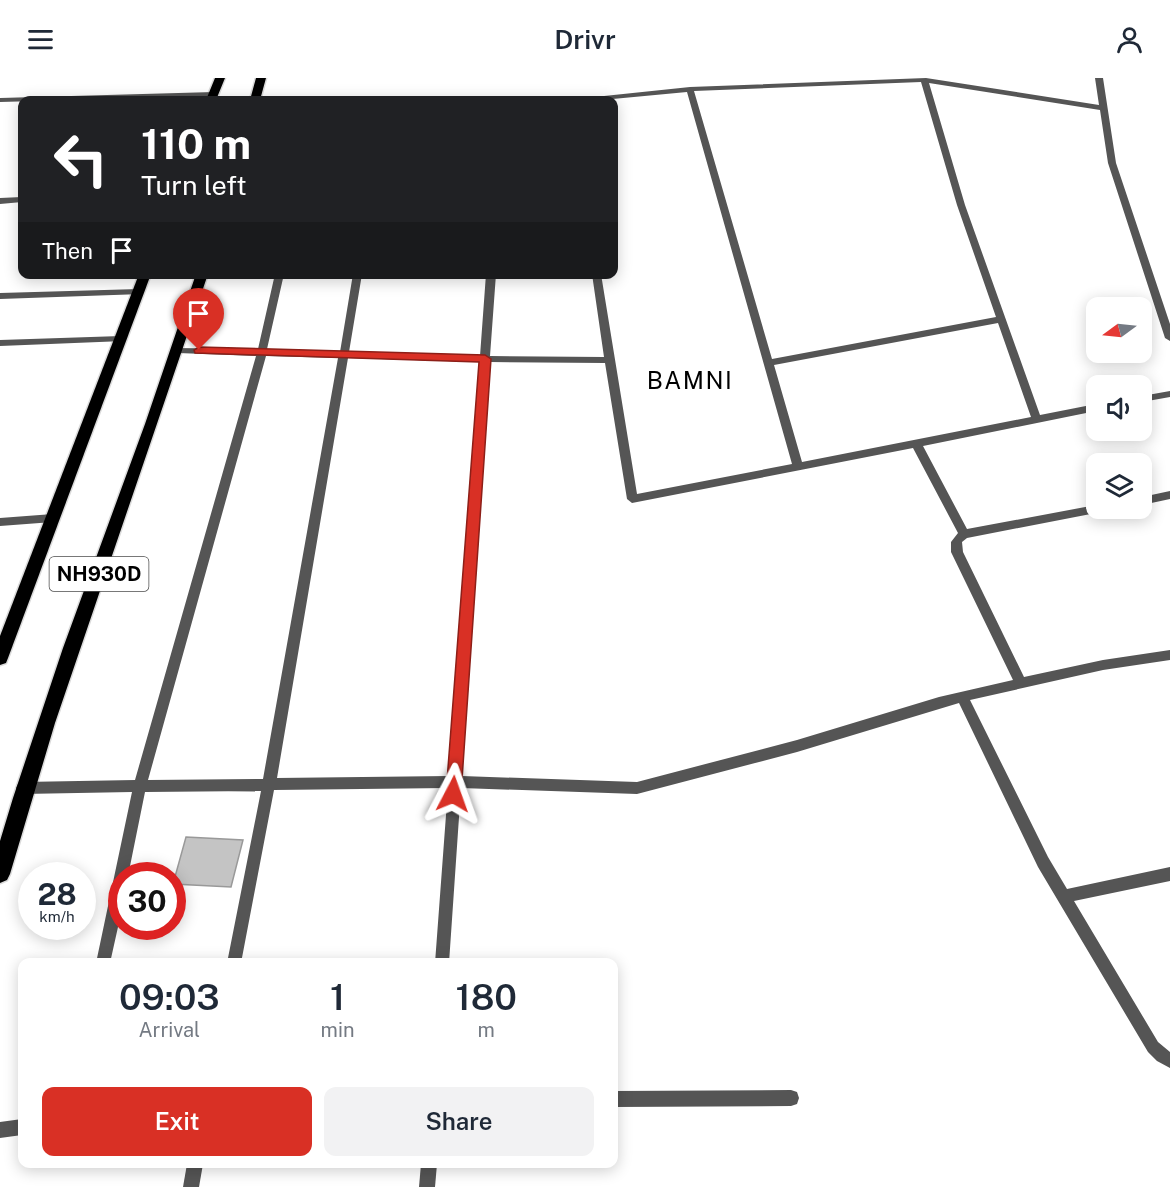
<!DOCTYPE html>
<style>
:root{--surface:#fff;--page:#f2f2f3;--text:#1f2937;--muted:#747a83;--accent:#d93025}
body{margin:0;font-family:"Public Sans",sans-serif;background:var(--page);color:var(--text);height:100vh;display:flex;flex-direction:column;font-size:22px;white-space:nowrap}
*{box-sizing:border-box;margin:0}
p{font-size:20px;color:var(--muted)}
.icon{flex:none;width:33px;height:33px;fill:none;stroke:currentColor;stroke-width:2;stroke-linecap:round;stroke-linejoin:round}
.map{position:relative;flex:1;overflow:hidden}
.drawer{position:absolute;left:18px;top:880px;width:600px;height:210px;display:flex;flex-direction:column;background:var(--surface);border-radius:12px;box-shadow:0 3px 15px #0003}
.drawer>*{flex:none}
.guide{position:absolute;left:18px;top:18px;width:600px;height:183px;border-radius:12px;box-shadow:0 3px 15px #0003;background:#202124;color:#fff;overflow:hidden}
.needle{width:39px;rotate:255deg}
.fabs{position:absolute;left:1086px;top:219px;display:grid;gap:12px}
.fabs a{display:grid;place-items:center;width:66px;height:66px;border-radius:12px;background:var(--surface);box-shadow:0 3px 15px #0003;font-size:30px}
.speed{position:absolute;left:18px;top:784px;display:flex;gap:12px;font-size:30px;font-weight:700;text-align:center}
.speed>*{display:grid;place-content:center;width:78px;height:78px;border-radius:50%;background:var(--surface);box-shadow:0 3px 15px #0003;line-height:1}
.speed small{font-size:15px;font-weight:400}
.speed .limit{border:9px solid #d22;background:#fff;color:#111}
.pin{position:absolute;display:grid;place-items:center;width:51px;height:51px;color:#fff;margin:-62px -26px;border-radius:50% 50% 50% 0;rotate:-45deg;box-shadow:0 0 6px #0007}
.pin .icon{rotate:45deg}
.me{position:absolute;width:66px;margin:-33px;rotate:4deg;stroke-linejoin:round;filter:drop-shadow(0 0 4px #0008)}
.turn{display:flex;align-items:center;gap:21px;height:126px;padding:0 24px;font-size:27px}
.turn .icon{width:78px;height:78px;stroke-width:2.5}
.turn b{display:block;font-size:42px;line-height:51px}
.then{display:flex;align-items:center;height:57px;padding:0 24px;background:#0003;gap:12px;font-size:22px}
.eta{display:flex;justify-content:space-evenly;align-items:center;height:102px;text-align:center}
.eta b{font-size:36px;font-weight:600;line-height:42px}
.primary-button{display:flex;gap:12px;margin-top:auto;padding:12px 24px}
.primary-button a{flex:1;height:69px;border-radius:12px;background:var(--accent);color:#fff;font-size:24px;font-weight:600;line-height:69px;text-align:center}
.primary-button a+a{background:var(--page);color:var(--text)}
header{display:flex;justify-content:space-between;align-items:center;height:78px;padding:0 24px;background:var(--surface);font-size:27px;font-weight:600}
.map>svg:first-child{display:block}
</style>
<header><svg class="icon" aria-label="menu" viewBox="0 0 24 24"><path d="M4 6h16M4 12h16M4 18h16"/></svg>Drivr<svg class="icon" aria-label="person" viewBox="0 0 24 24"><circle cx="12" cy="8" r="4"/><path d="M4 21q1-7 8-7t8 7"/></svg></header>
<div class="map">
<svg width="1170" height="1109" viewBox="0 0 1170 1109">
<rect width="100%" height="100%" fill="#fff"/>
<polygon fill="#c4c4c4" stroke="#999" stroke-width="1.5" points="186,759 243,762 231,809 173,806"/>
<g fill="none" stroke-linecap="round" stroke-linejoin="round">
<g stroke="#dbdbdb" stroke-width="3">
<g id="trunk">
<polygon points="215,0 225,0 216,22 206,22"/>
<polygon points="256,0 266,0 260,22 250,22"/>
<polygon points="139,196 151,196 8,580 6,585 0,587 0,558"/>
<polygon points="196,196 208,196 55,645 10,796 7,802 0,805 0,763 13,720 63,570 145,346"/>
</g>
</g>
<g fill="#555" fill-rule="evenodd">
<path d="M926 0 1099 27 1095 0H1103L1116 85 1170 246V263L1165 260 1108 85 1100 32 929 5 965 127 1040 337 1096 326V333L923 368 967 451 1096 427V430H1106L1101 434 967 460 962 464 963 474 1024 599 1103 582 1170 572V582L1103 592 970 622 1048 779 1067 811 1170 789V803L1074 823 1158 964 1170 974V990L1157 983 1148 974 1038 789 959 625 797 674 637 716 461 710 449 885H435L448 710 274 712 241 885H227L261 713 145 714 128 798H122V831L110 885H96L132 714 23 716 18 714 16 710 18 706 23 704 135 702 256 278 178 275 175 274V270L258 271 275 196H284L267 271 340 274 353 196H362L349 274 480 278 486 196H496L490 278 604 279 592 196H601L637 416 792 386 687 14 602 22H581L585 20 690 9ZM921 4 957 127 996 239 772 281 694 13ZM998 245 1031 339 802 384 774 287ZM266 278 338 280 263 701 148 702ZM348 280 480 284 449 698 277 700ZM490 284 605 285 627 421 632 425 913 370 958 455 951 464V474L1013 602 939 619 797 662 637 704 462 698Z"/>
<polygon points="214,14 218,16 217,18 0,24 0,20"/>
<polygon points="22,119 22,124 0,126 0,120"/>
<polygon points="139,211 142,212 142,216 0,221 0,215"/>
<polygon points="121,258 124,259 124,263 0,268 0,262"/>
<polygon points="1170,313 1170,319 1142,324 1142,318"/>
<polygon points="1170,413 1170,421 1142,427 1142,419"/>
<polygon points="53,436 59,440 53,444 0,448 0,440"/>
<polygon points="791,1012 797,1014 799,1020 797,1026 791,1028 614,1029 614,1013"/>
<polygon points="22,1041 22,1057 0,1060 0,1044"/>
<polygon points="187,1086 203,1086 199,1109 183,1109"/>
<polygon points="421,1086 437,1086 435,1109 419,1109"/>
</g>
<use href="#trunk" fill="#000" fill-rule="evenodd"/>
</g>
<polygon fill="#d93025" stroke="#8d1f18" stroke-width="1.5" points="199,269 485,277 491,281 461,716 459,721 453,723 448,721 446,716 479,284 195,275 194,272"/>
<g text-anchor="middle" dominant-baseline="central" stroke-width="4.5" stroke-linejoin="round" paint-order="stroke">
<rect fill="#fff" stroke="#4c4c4c" stroke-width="1.5" x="49.5" y="479" width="99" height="34" rx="4.5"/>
<g font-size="20" font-weight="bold" fill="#000">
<text x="99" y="496">NH930D</text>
</g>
<g font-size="24" letter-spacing="1.5" fill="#000" stroke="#fff">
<text x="690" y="302">BAMNI</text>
</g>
</g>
</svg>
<div class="fabs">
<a><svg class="needle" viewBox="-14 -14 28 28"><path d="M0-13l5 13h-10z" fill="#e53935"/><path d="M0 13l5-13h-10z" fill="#747a83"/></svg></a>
<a><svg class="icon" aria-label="sound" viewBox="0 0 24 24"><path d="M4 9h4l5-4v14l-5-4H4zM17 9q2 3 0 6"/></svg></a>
<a><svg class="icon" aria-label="layers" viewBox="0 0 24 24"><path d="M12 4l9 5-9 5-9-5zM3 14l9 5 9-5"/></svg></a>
</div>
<div class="speed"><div>28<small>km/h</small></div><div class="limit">30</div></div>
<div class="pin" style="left:199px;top:272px;background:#d93025"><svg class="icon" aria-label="arrive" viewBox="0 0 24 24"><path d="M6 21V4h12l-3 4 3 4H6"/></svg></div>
<svg class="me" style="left:453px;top:716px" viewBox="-20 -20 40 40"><path d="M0-17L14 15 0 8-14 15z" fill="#d93025" stroke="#fff" stroke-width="4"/></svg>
<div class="guide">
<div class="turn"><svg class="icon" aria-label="left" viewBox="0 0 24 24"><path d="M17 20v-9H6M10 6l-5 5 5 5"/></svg><div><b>110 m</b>Turn left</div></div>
<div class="then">Then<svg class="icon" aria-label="arrive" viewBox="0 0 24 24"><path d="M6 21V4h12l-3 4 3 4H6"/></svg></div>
</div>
<section class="drawer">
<div class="eta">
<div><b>09:03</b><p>Arrival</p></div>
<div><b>1</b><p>min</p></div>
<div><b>180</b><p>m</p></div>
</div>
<div class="primary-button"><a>Exit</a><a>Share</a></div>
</section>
</div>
